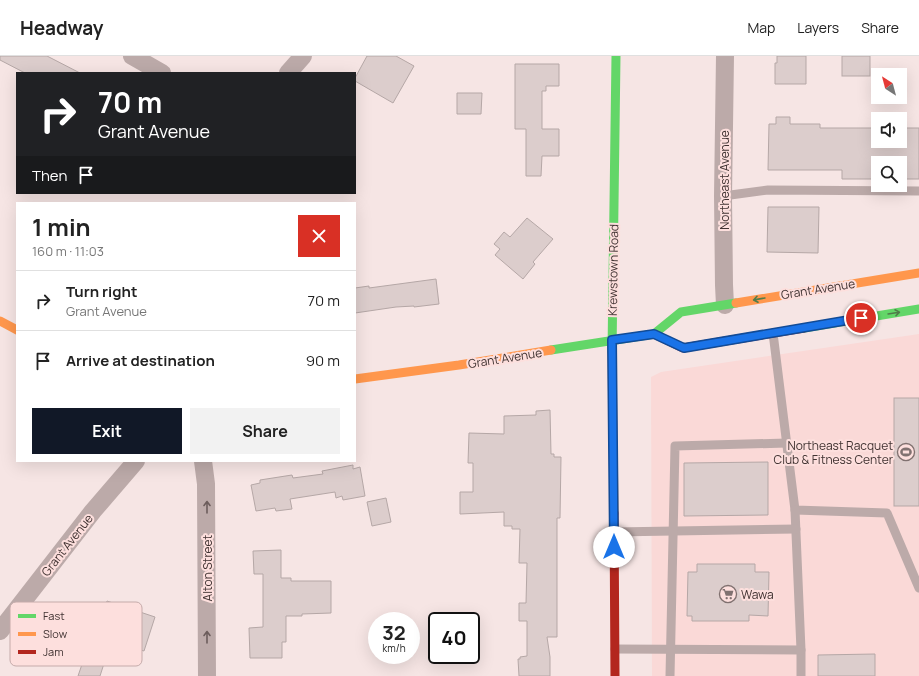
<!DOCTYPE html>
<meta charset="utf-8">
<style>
:root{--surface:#fff;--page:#f2f2f2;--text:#222;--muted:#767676;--line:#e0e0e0;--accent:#111827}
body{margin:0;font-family:Manrope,sans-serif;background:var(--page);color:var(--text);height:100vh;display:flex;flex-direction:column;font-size:15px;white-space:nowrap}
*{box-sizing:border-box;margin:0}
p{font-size:13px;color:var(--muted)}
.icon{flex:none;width:22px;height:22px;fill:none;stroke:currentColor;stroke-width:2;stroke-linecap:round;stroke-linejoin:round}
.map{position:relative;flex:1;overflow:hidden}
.details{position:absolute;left:16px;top:146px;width:340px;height:260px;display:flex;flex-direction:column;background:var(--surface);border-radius:0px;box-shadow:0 4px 16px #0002}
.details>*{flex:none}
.hud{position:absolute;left:16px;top:16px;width:340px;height:122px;border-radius:0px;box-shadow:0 4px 16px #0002;background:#202124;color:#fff;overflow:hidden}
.needle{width:26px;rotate:324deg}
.tools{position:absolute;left:871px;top:12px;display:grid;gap:8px}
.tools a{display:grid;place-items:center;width:36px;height:36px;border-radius:0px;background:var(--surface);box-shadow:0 4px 16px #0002;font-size:20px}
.speed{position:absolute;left:368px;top:556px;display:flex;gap:8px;font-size:20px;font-weight:700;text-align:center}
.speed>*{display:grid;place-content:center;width:52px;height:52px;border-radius:50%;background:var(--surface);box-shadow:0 4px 16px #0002;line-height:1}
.speed small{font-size:10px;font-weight:400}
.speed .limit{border:2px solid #111;border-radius:6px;background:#fff;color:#111}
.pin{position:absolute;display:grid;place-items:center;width:34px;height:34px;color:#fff;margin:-17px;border:2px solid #fff;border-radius:50%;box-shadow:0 1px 4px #0007}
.me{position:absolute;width:44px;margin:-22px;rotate:0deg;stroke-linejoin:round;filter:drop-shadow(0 0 3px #0008)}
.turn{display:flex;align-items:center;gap:14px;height:84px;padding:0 16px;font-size:18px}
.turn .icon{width:52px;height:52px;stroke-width:2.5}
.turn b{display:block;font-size:28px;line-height:34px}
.then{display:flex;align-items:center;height:38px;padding:0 16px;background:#0003;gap:8px;font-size:15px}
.round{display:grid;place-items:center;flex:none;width:42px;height:42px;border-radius:0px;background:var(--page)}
.head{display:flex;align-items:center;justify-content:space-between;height:68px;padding:0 16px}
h1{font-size:24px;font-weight:700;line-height:30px}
.button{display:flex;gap:8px;margin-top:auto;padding:8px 16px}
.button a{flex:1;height:46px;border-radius:0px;background:var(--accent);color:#fff;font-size:16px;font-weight:700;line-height:46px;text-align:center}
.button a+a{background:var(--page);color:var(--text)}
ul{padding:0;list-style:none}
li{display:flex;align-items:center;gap:12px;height:60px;padding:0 16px;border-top:1px solid var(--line)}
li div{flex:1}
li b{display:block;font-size:15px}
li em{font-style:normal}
header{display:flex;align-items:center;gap:24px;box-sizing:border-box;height:56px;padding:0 20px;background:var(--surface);border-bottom:1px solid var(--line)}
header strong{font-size:19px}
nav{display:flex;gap:22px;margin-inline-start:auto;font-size:14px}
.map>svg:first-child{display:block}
</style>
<header>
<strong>Headway</strong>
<nav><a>Map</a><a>Layers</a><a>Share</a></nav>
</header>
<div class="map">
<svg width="919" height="620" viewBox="0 0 919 620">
<rect width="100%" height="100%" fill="#f6e5e4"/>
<polygon fill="#fad9d7" points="919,278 919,620 652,620 651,321 661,316"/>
<g fill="#dccdcc" stroke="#b5a7a6">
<polygon points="0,0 47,0 80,17 25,17 0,4"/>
<polygon points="367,0 396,0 414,10 393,47 355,25 355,22"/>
<polygon points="777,0 806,0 806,28 775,28 775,7 777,7"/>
<rect x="842" y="0" width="28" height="20"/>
<polygon points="515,8 559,8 559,30 546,30 546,35 542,35 542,73 559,73 559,100 542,100 541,120 526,120 526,73 515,73"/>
<polygon points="457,37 482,37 481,58 457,58"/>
<polygon points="776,61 790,61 790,68 820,68 820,72 878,72 878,85 900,85 900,72 919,72 919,123 900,123 900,107 878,107 878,123 842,123 842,114 768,114 769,68 776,68"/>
<polygon points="768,151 819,151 818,197 767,196"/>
<polygon points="527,162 553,183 533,206 535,208 523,223 495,199 500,193 494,188 504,176 510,181"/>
<polygon points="436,223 439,248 414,251 414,250 396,251 355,257 355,232 369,230 369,232"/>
<rect x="894" y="342" width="25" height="108"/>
<polygon points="550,354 551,398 554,398 554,401 561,401 560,462 557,462 557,581 547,581 550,601 550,620 519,620 518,603 520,603 520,601 527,600 527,565 519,565 519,547 526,547 527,507 519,507 520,473 512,473 512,470 504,470 504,456 460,458 460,436 473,436 473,407 468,407 469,377 504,378 504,360 536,359 536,355"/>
<polygon points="768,406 768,459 684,460 684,407"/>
<polygon points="353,409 353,413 360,411 365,440 343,444 342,440 336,442 335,436 290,443 292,453 276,455 275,452 256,455 251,429 260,427 260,424 292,419 293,422 323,418 322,415"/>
<polygon points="386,442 391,466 372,470 367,446"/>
<polygon points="281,494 281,522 291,522 291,525 331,525 331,557 302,558 302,560 286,560 286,586 282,586 282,602 250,602 249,572 263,571 263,518 254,518 253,495"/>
<polygon points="697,508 755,508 755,516 769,516 768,560 749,559 749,565 692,565 692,560 687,560 688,516 697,516"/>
<polygon points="107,545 155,561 144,595 131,591 128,601 108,595 100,620 78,620 89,588 83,586 90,565 99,569"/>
<polygon points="875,598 875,620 818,620 818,599"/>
</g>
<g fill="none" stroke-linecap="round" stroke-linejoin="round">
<g stroke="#bcaaa9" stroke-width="9">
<polyline points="723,140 768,134 919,135"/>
<polyline points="773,277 795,454 887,457 919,532"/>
<polyline points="795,454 801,594 801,620"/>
<polyline points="614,476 796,473"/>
<polyline points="615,593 801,594"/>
<polyline points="670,620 675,390 787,387"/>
</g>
<g stroke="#bcaaa9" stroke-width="18">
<polyline points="132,0 162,17"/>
<polyline points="725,0 723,140 724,229 725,249"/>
<polyline points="288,17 303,0"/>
<polyline points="203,405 206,428 207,620"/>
<polyline points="0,575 93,455 136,405"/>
</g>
<g stroke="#63d668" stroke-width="9">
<polyline points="804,272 919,253"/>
<polyline points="551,294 654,278 681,256 736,247"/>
<polyline points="612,296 616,0"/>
</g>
<g stroke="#ff974d" stroke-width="9">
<polyline points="736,247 919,217"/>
<polyline points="0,265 17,274"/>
<polyline points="612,296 614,457"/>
<polyline points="355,323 459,309 551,294"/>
</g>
<g stroke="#b3261e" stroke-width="9">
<polyline points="654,278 683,292 804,272"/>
<polyline points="614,457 615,620"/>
</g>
</g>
<defs><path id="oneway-shaft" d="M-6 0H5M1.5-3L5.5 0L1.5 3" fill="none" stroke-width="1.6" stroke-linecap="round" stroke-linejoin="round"/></defs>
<g stroke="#507c4a">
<use href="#oneway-shaft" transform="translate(759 243) rotate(170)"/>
<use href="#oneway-shaft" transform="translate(894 257) rotate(-9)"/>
</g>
<g stroke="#6c5d5c">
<use href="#oneway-shaft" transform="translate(207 451) rotate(-90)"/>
<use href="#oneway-shaft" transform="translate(207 581) rotate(-90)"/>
</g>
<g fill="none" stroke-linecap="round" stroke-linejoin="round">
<g stroke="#114b97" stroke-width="10">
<polyline id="route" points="614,491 612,284 654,278 684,292 861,262"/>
</g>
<use href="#route" stroke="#1a73e8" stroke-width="7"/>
</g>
<defs>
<g id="stadium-ring" transform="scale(0.9)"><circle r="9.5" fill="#fddfdd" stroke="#807170" stroke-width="1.5"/><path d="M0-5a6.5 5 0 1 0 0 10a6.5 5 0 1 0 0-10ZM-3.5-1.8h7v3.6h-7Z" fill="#807170"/></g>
<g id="supermarket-ring" transform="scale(0.9)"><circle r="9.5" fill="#fddfdd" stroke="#807170" stroke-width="1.5"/><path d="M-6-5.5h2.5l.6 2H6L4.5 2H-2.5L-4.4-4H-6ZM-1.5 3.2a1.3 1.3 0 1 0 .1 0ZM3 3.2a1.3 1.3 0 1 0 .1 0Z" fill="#807170"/></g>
</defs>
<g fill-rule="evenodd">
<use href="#stadium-ring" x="906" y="396"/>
<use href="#supermarket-ring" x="728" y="538"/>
</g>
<g text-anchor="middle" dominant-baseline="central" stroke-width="4" stroke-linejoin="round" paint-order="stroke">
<g font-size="12" fill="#413332" stroke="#fddfdd">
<text transform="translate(724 124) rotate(-90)">Northeast Avenue</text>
<text transform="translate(613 214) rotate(-89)">Krewstown Road</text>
<text transform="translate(818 233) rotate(-9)">Grant Avenue</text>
<text transform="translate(505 302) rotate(-9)">Grant Avenue</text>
<text transform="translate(67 489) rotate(-52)">Grant Avenue</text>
<text transform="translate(207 512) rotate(-90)">Alton Street</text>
</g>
<g font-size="12" fill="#413332" stroke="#fddfdd" text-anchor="end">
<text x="893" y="389">Northeast Racquet<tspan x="893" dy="14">Club &amp; Fitness Center</tspan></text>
<text x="741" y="538" text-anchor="start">Wawa</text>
</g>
</g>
<rect x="10" y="546" width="132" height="64" rx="6" fill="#fddfdd" stroke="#c5abaa" stroke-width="1"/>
<rect x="18" y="558" width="18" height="4" fill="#63d668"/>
<rect x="18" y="576" width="18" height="4" fill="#ff974d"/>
<rect x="18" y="594" width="18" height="4" fill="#b3261e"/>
<g font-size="11" fill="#413332">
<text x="43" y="564">Fast</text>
<text x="43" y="582">Slow</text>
<text x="43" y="600">Jam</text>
</g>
</svg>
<div class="tools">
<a><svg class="needle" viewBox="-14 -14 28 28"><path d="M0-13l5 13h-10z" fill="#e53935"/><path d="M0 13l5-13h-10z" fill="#767676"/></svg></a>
<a><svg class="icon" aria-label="sound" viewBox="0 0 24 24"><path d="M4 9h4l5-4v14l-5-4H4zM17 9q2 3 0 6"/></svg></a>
<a><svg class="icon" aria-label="search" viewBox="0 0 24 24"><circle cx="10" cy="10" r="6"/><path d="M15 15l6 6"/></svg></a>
</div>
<div class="speed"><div>32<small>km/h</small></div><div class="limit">40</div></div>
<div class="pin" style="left:861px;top:262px;background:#d93025"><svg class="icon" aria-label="arrive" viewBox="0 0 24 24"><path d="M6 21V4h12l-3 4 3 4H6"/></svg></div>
<svg class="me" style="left:614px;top:491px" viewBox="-20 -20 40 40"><circle r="19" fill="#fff"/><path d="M0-13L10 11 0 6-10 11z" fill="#1a73e8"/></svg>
<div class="hud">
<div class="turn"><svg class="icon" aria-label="right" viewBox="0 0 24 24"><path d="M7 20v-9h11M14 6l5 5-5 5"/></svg><div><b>70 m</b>Grant Avenue</div></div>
<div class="then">Then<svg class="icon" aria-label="arrive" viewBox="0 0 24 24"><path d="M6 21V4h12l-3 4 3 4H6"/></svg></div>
</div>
<section class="details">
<div class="head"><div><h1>1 min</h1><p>160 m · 11:03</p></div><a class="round" style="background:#d93025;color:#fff"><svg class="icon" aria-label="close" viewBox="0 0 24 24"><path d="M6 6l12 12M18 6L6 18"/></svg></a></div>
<ul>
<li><svg class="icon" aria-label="right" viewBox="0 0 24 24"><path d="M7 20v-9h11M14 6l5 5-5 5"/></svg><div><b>Turn right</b><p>Grant Avenue</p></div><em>70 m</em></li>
<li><svg class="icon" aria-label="arrive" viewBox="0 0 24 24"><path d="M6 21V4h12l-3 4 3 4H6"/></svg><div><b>Arrive at destination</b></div><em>90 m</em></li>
</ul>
<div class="button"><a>Exit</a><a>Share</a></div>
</section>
</div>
